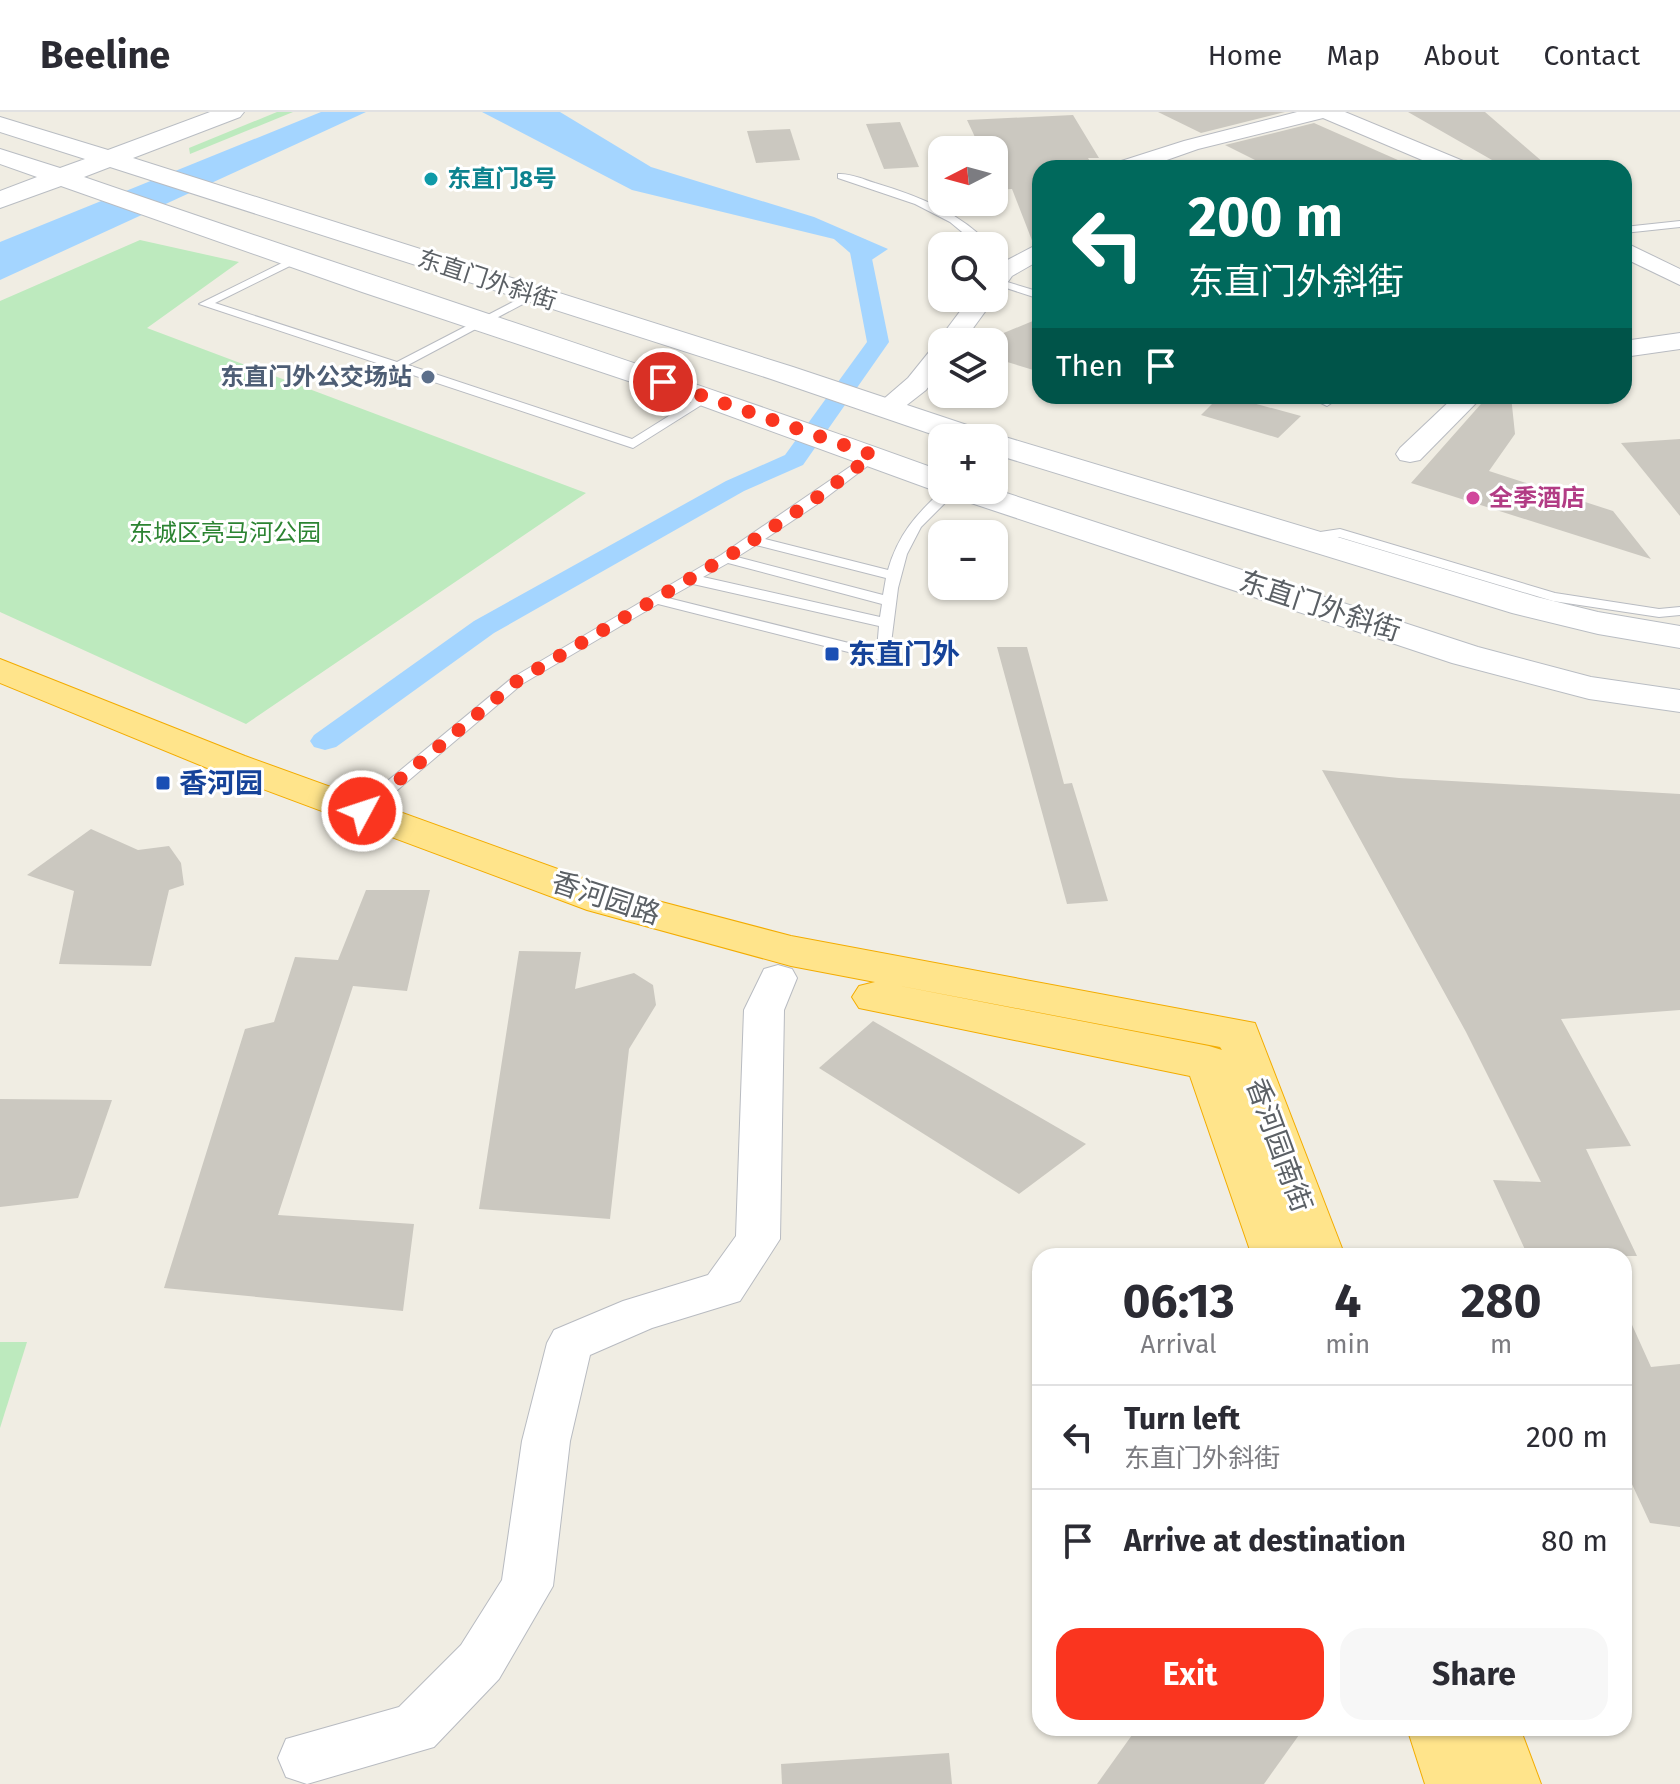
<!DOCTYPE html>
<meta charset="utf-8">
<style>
:root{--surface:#fff;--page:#f7f7f7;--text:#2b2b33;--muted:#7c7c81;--line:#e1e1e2;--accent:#fa351f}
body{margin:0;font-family:"Fira Sans","Noto Sans SC",sans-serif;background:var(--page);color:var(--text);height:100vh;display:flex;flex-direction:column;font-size:30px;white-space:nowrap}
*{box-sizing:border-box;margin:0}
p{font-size:26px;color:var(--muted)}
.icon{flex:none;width:44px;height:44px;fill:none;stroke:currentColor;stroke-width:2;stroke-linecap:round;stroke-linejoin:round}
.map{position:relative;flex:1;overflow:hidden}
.side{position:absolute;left:1032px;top:1136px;width:600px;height:488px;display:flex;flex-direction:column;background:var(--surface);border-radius:24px;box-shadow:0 2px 6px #0004}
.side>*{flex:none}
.banner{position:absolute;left:1032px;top:48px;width:600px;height:244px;border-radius:24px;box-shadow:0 2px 6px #0004;background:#00695c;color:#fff;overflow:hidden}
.needle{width:52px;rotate:264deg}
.fabs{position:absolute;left:928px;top:24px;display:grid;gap:16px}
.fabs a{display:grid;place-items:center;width:80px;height:80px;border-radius:16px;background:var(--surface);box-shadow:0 2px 6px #0004;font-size:40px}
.pin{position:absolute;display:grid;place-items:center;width:68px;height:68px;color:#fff;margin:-34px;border:4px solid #fff;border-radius:50%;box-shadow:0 2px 8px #0007}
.me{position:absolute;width:88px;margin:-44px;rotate:50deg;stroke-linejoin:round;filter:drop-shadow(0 0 6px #0008)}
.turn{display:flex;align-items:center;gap:28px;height:168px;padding:0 24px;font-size:36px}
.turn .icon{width:104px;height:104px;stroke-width:2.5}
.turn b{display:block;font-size:56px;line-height:68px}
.then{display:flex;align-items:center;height:76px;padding:0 24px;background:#0003;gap:16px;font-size:30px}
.eta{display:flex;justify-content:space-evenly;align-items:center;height:136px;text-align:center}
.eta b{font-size:48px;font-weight:700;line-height:56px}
.action{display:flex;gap:16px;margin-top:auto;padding:16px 24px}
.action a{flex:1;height:92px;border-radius:24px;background:var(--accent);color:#fff;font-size:32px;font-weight:700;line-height:92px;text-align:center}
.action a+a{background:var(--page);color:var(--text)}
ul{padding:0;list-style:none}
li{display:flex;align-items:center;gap:24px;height:104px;padding:0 24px;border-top:2px solid var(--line)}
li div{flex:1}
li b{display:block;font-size:30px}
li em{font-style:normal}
header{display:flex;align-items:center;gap:48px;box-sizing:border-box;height:112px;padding:0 40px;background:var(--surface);border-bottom:2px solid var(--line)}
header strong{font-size:38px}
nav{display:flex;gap:44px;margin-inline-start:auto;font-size:28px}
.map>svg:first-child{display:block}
</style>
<header>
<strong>Beeline</strong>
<nav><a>Home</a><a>Map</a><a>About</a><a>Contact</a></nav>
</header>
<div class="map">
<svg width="1680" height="1672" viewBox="0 0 1680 1672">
<rect width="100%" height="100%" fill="#f0ede3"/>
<g fill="#bdeabe">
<polygon points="277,0 293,0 190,42 189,36"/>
<polygon points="140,128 239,150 147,216 586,381 246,612 0,500 0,189"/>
<polygon points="0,1230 27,1230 0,1316"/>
</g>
<g fill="#a4d5ff">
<polygon points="321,0 366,0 0,168 0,130"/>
<polygon points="482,0 560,0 651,55 814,105 888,137 864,153 834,127 632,78"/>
</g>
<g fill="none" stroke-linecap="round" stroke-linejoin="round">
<polygon fill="#a4d5ff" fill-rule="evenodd" points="834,115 866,128 869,132 889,230 803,353 744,379 494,521 336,635 325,638 314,635 310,629 314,623 474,509 726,369 785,343 867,230 849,135 824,121"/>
</g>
<g fill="#cbc8c0">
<polygon points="1158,0 1285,0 1201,21"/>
<polygon points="1408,0 1485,0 1544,51 1499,52"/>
<polygon points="1073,3 1099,46 1088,46 1094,56 1040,56 1040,128 1033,131 1012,77 994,78 994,38 981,38 967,8"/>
<polygon points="900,10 919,55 884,57 866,12"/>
<polygon points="1314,11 1416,56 1271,56 1225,33"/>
<polygon points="790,17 800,48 756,51 747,19"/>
<polygon points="1040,206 1040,260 994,246 994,225"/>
<polygon points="1220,284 1227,284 1301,304 1278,326 1201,303"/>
<polygon points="1488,284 1511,284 1515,322 1489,359 1613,399 1651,447 1411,371"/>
<polygon points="1680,327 1680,404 1621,331"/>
<polygon points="997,535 1027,535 1064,672 1072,671 1108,789 1067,792"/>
<polygon points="1322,658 1399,666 1680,682 1680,898 1561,907 1631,1034 1586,1037 1637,1144 1528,1144 1493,1068 1541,1070 1466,920"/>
<polygon points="91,717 138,738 169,734 181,751 184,773 169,778 151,854 59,852 74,779 27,763"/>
<polygon points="366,778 430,778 407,879 353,874 278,1103 414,1112 403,1199 164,1176 245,917 274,910 295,845 338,848"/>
<polygon points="519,839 581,840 575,877 634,861 653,873 656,893 629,937 610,1107 479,1097"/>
<polygon points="873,909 1086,1032 1019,1082 819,956"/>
<polygon points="0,987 112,988 78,1086 0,1095"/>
<polygon points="1624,1195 1651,1255 1680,1252 1680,1415 1650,1411 1624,1355"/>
<polygon points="1137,1616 1304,1616 1264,1672 1097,1672"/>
<polygon points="949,1641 952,1672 782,1672 781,1652"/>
</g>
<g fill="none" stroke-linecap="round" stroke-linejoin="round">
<g stroke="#b8bbc1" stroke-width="2">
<g id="lane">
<path d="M838 62C850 61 863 67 875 71 918 84 960 100 991 134H979L950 110 915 92 838 66Z"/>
<polygon points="1680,109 1680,115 1624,121 1624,115"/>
<polygon points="994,143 1008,157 1008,161 1000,161 994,154"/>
<polygon points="292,146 302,148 215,191 397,250 532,180 538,183 536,185 408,253 632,327 704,282 714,285 633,336 199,192"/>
<polygon points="994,166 1040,180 1040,187 994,172"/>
<polygon points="1307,284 1324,284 1333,290 1327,294"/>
<path d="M873 339 878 340V346L816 393 765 427 888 458C898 423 916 402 943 378H958L921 415 907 442 898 476 889 547 884 549 658 492 522 572 368 703H356L354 699 356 695 512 566 721 443ZM756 433 886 466 883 483 737 445ZM728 451 882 492 880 505 703 465ZM693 472 879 514 877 538 668 486Z"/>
<polygon points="1340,417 1555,481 1659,497 1680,495 1680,503 1659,505 1553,489 1339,425 1307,430 1300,426 1307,422"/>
</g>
</g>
<g stroke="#b8bbc1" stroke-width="2">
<g id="street">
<polygon points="1297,0 1345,0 1468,51 1471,56 1441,56 1323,6 1198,37 1144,56 1112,56 1115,51 1184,29"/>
<polygon points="1624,130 1680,157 1680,173 1624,146"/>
<polygon points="1040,131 1040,148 1012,164 1003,177 994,179 996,154"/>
<polygon points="994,184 995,186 963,230 942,230 942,257 926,278 894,303 876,303 872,297 908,266 933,235 939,233 937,230 970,186"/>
<polygon points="1680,221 1680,237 1624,245 1624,229"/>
<polygon points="1455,284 1483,284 1420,348 1410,350 1400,348 1396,342 1400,336"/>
<polygon points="778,853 792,857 797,866 784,898 780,1127 740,1189 652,1216 590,1243 570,1329 553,1474 499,1567 434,1635 307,1672 286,1665 278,1646 286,1627 399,1595 461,1533 502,1468 522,1329 547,1231 554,1218 623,1189 708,1163 736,1124 744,898 764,857"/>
</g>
</g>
<g stroke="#b9bdc3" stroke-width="2">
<path id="secondary" d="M210 0H244L240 5 133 46 793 255 985 319 988 324 1005 325 1537 485 1598 500 1680 514V536L1598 522 1512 501 994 342V326H943L771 267 110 55 84 65C370 164 658 256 942 359V378L994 377 1478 535 1591 565 1680 578V600L1589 587 1452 551 953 385 949 378 930 377 697 292 362 180 61 74 0 96V79L37 65 0 52V37L60 56 85 47 0 20V5L108 38Z"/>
</g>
<g stroke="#f3ac00" stroke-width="2">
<g id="highway">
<path d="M0 547 245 644 616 778 791 824 1255 911 1345 1144H1252L1190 964 859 896 852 885 859 874 875 870 791 854 587 798 217 660 0 571ZM895 873 1220 935 1222 938 1209 934Z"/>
<polygon points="1407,1616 1520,1616 1541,1672 1425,1672"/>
</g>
</g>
<use href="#lane" fill="#fff" fill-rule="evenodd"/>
<use href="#street" fill="#fff" fill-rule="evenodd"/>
<use href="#secondary" fill="#fff" fill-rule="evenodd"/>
<use href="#highway" fill="#ffe48b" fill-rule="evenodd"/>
</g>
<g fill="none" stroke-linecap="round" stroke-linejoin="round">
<polyline stroke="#fa351f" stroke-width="14" stroke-dasharray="0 25.2" points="362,699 517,569 740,437 811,390 873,343 663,270"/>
</g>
<circle fill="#0f9aa8" stroke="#fff" stroke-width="3" cx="431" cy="67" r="8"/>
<circle fill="#5c6f8a" stroke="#fff" stroke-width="3" cx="428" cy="265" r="8"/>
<circle fill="#d1479c" stroke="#fff" stroke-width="3" cx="1473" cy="386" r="8"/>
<g fill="#1a4fb4" stroke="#fff" stroke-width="3">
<rect x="824" y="534" width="16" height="16" rx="4"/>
<rect x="155" y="663" width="16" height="16" rx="4"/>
</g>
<g text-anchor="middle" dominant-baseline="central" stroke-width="6" stroke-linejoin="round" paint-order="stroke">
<g font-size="24" font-weight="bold" fill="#0d838f" stroke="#fff" text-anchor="start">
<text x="447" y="67">东直门8号</text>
</g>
<g font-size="24" fill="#5b6065" stroke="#fff">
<text transform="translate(487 168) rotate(18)">东直门外斜街</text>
</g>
<g font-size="24" font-weight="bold" fill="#4e5e75" stroke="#fff" text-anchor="end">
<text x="412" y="265">东直门外公交场站</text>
</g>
<g font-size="24" font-weight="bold" fill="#b23c85" stroke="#fff" text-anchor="start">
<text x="1489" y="386">全季酒店</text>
</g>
<g font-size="24" fill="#2c8432" stroke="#fff">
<text x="225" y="421">东城区亮马河公园</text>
</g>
<g font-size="28" fill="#5b6065" stroke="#fff">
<text transform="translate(1320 494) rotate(18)">东直门外斜街</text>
<text transform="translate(606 786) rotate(18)">香河园路</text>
<text transform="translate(1279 1033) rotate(70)">香河园南街</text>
</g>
<g font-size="28" font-weight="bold" fill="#164399" stroke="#fff" text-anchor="start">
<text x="848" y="542">东直门外</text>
<text x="179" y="671">香河园</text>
</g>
</g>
</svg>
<div class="fabs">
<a><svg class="needle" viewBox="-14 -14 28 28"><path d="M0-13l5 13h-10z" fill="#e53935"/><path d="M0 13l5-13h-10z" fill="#7c7c81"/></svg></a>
<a><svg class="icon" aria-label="search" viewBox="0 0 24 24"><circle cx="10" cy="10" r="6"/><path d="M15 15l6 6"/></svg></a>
<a><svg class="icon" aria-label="layers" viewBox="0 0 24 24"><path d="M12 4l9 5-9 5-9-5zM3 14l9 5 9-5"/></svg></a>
<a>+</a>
<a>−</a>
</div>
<div class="pin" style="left:663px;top:270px;background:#d93025"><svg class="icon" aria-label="arrive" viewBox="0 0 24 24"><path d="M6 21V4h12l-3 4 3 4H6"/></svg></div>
<svg class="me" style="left:362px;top:699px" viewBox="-20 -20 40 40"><circle r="17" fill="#fa351f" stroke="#fff" stroke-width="3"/><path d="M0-11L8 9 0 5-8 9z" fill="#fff"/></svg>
<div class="banner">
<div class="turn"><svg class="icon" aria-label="left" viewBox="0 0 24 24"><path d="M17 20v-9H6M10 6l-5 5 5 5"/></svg><div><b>200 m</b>东直门外斜街</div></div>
<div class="then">Then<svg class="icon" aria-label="arrive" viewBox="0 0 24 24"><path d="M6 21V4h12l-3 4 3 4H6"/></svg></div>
</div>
<section class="side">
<div class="eta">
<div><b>06:13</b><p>Arrival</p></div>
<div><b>4</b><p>min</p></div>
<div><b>280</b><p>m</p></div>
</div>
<ul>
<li><svg class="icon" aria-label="left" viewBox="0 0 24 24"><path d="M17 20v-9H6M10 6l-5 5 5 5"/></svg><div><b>Turn left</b><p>东直门外斜街</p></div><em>200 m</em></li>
<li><svg class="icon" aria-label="arrive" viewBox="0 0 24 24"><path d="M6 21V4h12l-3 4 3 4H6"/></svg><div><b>Arrive at destination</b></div><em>80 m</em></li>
</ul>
<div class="action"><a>Exit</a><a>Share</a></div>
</section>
</div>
